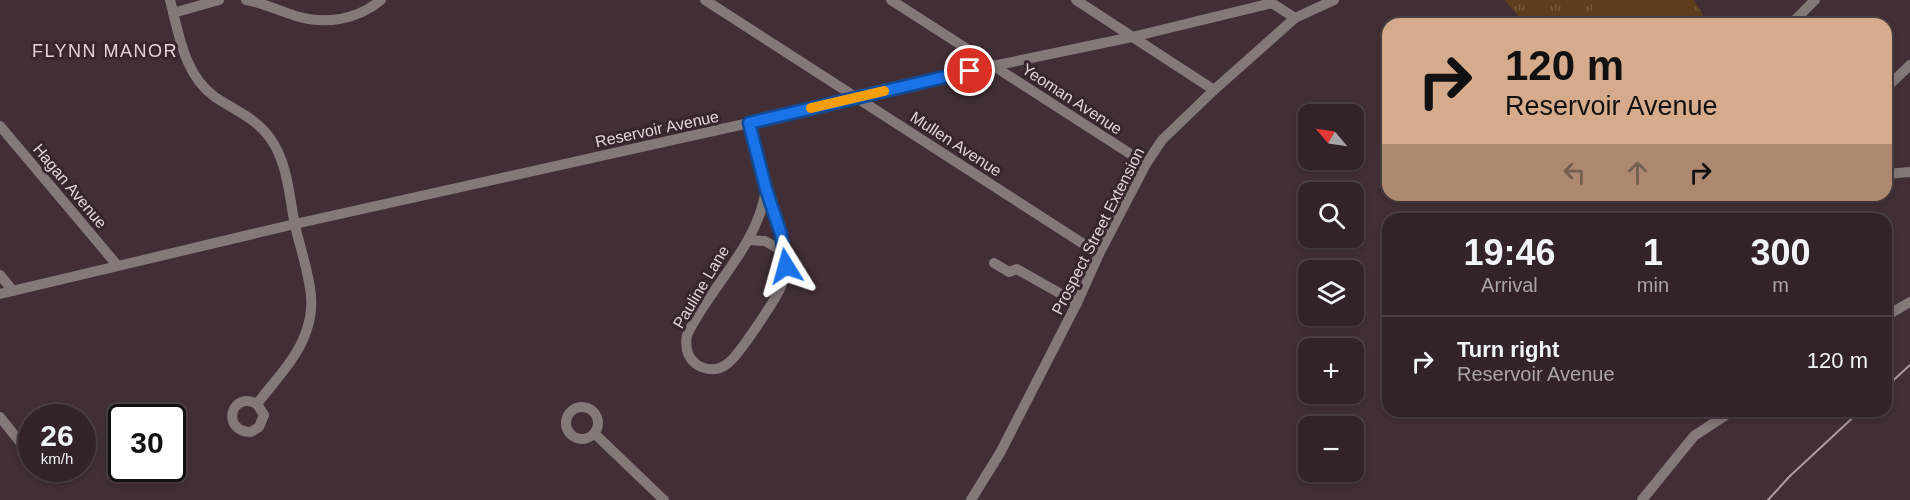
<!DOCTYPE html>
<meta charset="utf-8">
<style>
:root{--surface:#312328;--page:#3d2f34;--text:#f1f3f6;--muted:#a8a4a8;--line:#4c4045}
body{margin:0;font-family:Helvetica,sans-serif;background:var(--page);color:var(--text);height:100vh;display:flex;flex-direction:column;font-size:22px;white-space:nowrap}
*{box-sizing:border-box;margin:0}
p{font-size:20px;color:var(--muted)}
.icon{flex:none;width:33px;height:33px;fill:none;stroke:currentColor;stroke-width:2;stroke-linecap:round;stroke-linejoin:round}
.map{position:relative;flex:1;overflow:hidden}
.sheet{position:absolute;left:1382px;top:213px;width:510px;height:204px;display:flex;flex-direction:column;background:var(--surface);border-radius:18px;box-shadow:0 3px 9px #0003,0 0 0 2px var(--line)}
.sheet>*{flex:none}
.banner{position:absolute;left:1382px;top:18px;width:510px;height:183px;border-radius:18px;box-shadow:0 3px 9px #0003,0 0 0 2px var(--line);background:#d6ab8b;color:#111;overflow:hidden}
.needle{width:39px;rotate:299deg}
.buttons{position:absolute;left:1298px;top:104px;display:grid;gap:12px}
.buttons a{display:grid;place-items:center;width:66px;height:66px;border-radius:12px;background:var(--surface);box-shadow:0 3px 9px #0003,0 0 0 2px var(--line);font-size:30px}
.speed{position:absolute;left:18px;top:404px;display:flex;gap:12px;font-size:30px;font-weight:700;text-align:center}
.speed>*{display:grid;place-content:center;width:78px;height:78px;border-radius:50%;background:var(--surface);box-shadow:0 3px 9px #0003,0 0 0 2px var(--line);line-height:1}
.speed small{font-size:15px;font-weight:400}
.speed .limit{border:3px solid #111;border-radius:9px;background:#fff;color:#111}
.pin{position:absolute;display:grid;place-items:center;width:51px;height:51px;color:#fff;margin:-26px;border:3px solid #fff;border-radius:50%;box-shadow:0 2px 6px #0007}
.me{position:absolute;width:66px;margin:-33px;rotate:352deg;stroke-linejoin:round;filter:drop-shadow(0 0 4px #0008)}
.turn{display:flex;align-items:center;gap:21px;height:126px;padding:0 24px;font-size:27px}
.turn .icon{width:78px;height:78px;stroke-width:2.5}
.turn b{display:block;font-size:42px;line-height:51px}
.lanes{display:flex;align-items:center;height:57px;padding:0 24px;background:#0003;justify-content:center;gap:30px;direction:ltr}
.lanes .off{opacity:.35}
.eta{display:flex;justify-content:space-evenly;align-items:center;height:102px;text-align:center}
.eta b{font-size:36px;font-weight:600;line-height:42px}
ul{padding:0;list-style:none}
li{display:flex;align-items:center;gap:18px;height:90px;padding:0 24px;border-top:2px solid var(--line)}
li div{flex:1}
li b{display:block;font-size:22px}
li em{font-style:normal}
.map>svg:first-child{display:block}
</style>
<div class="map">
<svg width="1910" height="500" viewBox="0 0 1910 500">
<defs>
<pattern id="park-tufts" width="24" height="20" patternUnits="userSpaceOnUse" patternTransform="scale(1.5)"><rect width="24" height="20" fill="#5f3e1d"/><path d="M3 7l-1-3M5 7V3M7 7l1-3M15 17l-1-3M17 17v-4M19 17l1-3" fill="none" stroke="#76593d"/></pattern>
</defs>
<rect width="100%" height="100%" fill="#412f35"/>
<polygon fill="url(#park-tufts)" points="1505,0 1694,0 1707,22 1706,24 1525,24"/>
<polygon fill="#5f3e1d" points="1592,0 1667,0 1673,13 1669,20 1658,24 1592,24"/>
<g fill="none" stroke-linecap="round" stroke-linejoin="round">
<g stroke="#837977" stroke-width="10">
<path d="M170 0C179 34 184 75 215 97 234 110 256 118 270 138 288 163 289 196 295 225 300 248 309 272 311 296 312 308 310 321 306 332 297 359 274 381 257 404 230 390 221 432 251 432L259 427 264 415 257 404"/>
<path d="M246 0C264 3 279 11 296 16 325 25 357 20 381 0"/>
<polyline points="705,0 1099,254"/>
<polyline points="891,0 1146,164"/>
<polyline points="1076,0 1214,90"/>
<polyline points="1267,0 1295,18"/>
<polyline points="173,13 219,0"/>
<polyline points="1791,24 1815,0"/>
<polyline points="1886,88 1910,65"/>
<path d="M749 123 766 189C758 246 711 285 687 335 685 346 687 357 696 364 706 371 718 371 727 364 738 357 775 300 781 287 792 254 776 220 766 189"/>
<polyline points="0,126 117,265"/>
<polyline points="1886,174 1910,172"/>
<polyline points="748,240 765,241 784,252"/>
<polyline points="994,263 1009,272 1017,269 1077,303"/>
<polyline points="0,275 13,291"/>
<polyline points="0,294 295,224 749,123 993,66 1132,37 1272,3"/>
<polyline points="1886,316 1910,302"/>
<circle cx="582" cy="423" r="16"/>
<polyline points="0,417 32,457"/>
<polyline points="595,434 664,500"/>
<polyline points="40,468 47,477"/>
<polyline points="971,500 1000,453 1077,303 1099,254 1146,164 1162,140 1214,90 1295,18 1334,0"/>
<polyline points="1642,500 1694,436 1732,411"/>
</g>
<g stroke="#aa9ca0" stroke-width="2">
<polyline points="1886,387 1910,365"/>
<polyline points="1768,500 1790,476 1860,411"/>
</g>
</g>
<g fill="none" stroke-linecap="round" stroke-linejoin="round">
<g stroke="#114b97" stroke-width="15">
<polyline id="route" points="786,266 781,234 766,189 749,123 970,71"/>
</g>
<use href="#route" stroke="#1a73e8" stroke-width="10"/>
<polyline stroke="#f59e0b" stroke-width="10" points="811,108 884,91"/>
</g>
<g text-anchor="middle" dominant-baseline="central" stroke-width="6" stroke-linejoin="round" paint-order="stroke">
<g font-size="16" fill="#e0d4d7" stroke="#37262b">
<text transform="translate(1072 99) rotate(33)">Yeoman Avenue</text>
<text transform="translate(657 129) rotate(-12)">Reservoir Avenue</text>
<text transform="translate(956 144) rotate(33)">Mullen Avenue</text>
<text transform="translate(70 186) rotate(50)">Hagan Avenue</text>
<text transform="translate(1098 231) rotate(-63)">Prospect Street Extension</text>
<text transform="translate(701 287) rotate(-59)">Pauline Lane</text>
</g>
<g font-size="18" letter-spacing="1.5" fill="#e8d0d7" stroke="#37262b">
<text x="105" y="51">FLYNN MANOR</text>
</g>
</g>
</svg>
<div class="buttons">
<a><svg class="needle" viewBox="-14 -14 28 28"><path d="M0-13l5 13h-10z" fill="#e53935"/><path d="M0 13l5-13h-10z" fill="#a8a4a8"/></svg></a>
<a><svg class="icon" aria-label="search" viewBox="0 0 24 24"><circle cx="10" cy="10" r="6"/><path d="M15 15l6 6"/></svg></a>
<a><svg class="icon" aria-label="layers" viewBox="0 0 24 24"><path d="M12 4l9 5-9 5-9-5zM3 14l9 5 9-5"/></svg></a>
<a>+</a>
<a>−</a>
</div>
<div class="speed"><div>26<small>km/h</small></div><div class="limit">30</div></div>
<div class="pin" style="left:970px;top:71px;background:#d93025"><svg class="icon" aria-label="arrive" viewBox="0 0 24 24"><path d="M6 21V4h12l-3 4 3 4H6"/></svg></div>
<svg class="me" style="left:786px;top:266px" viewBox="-20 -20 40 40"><path d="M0-17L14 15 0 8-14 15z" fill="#1a73e8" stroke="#fff" stroke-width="4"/></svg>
<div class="banner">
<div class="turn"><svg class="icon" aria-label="right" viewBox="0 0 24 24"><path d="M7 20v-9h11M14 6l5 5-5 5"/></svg><div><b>120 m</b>Reservoir Avenue</div></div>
<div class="lanes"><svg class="icon off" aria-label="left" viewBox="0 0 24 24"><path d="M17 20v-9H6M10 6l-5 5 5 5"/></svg><svg class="icon off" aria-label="ahead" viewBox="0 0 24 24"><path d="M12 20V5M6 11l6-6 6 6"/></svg><svg class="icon" aria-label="right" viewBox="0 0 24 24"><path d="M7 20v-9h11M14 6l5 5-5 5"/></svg></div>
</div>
<section class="sheet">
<div class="eta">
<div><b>19:46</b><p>Arrival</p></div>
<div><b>1</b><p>min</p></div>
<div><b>300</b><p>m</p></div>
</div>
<ul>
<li><svg class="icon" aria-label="right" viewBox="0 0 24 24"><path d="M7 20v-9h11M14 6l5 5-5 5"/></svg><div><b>Turn right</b><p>Reservoir Avenue</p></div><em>120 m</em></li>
</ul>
</section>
</div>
